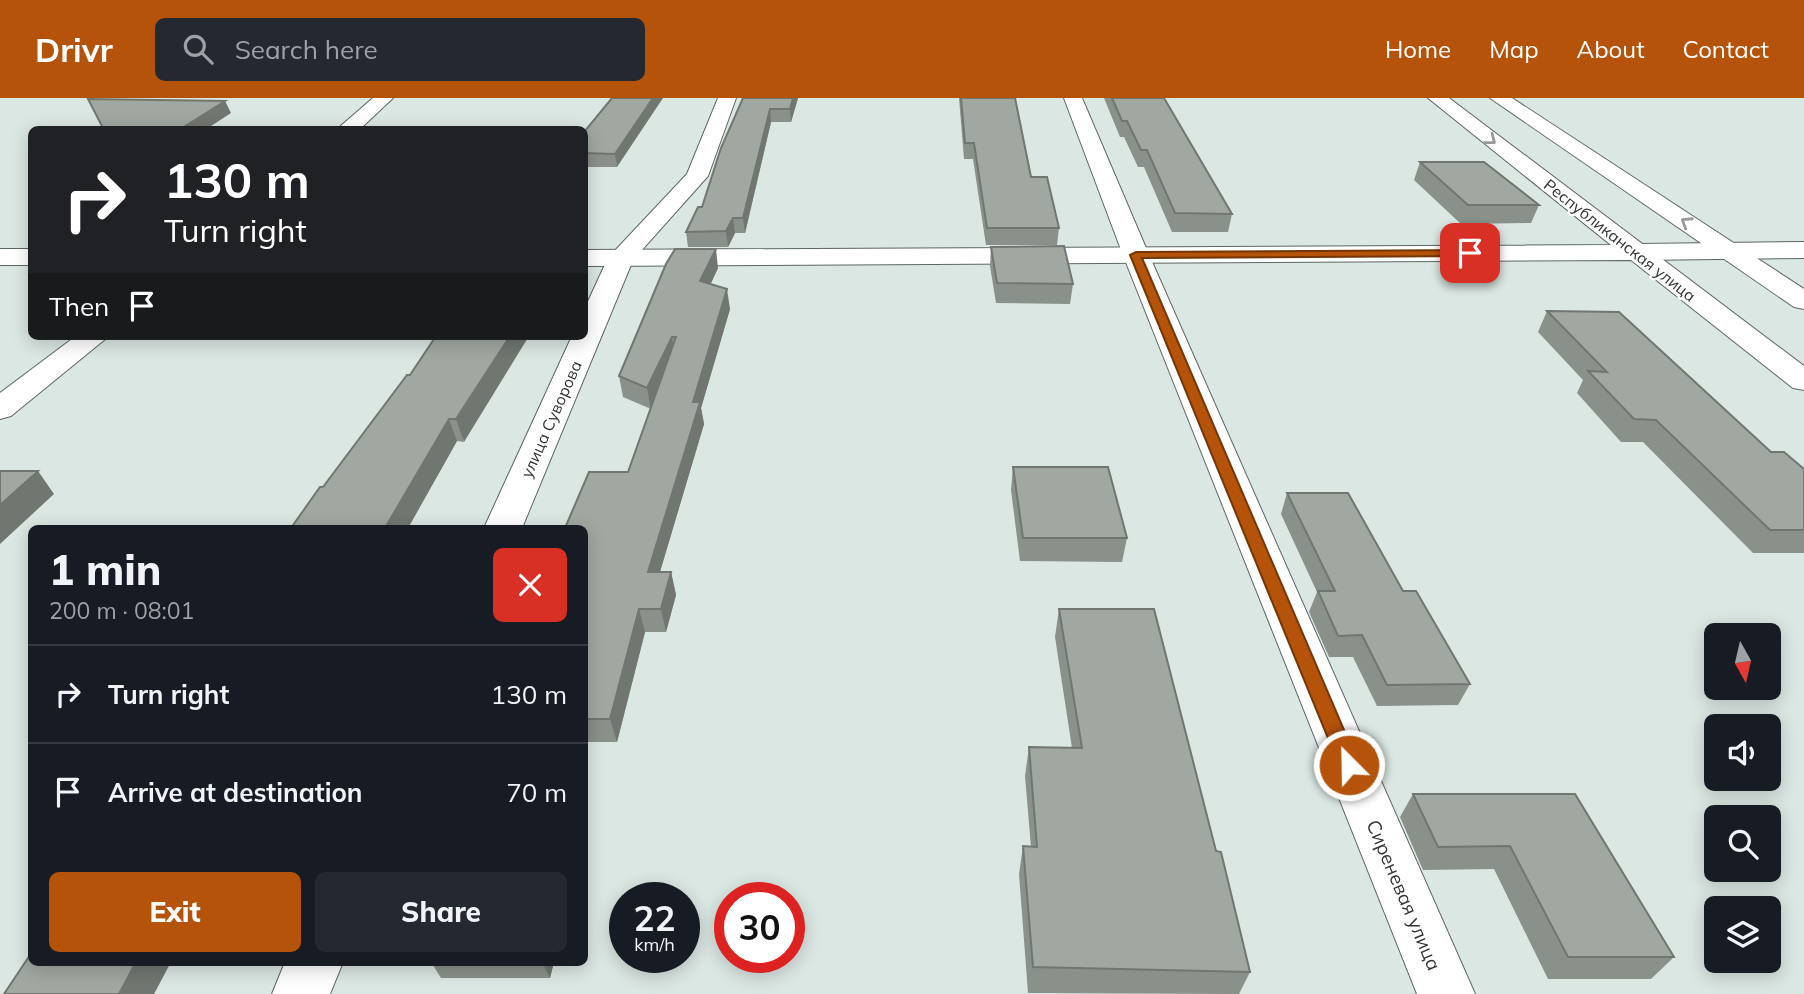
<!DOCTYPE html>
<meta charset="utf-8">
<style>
:root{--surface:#171b24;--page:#242831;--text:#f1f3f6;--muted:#9ea1a6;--line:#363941;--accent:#b45309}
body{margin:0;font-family:Mulish,sans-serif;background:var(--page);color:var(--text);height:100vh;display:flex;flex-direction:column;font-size:26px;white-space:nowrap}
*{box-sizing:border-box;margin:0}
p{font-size:23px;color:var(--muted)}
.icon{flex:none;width:38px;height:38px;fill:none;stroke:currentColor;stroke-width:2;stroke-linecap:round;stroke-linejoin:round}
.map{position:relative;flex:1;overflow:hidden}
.details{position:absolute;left:28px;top:427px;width:560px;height:441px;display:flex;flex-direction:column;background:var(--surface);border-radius:10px;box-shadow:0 4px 18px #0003}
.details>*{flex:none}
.hud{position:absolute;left:28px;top:28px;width:560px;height:214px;border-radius:10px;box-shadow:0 4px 18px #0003;background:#202124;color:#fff;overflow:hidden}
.needle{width:46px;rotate:172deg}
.fabs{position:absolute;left:1704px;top:525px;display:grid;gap:14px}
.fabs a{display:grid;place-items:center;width:77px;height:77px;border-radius:10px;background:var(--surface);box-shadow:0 4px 18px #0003;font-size:35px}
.speed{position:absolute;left:609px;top:784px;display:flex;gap:14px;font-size:35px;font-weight:700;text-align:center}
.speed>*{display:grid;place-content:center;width:91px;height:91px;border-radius:50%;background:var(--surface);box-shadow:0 4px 18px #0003;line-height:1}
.speed small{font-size:18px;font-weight:400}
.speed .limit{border:10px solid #d22;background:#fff;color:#111}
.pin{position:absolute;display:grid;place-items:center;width:60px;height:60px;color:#fff;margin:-30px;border-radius:14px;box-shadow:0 4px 10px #0006}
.me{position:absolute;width:77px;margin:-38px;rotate:337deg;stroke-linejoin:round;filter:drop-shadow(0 0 5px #0008)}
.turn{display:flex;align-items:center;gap:24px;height:147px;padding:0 21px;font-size:32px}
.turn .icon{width:91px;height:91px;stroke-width:2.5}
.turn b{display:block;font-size:49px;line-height:60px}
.then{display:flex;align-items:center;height:66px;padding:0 21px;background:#0003;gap:14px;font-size:26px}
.round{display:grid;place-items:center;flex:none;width:74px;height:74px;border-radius:10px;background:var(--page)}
.overview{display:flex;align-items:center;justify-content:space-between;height:119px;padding:0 21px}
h1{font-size:42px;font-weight:800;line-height:52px}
.cta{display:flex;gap:14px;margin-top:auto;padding:14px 21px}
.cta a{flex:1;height:80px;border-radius:10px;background:var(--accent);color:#fff;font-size:28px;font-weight:800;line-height:80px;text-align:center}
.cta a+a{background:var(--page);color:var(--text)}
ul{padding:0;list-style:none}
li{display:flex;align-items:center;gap:21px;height:98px;padding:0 21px;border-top:2px solid var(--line)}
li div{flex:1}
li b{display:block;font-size:26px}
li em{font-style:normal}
header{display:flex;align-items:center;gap:42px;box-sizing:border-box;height:98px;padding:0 35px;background:var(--accent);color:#fff}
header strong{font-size:33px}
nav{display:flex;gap:38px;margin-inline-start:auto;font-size:24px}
.search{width:490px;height:63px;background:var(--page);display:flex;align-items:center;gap:18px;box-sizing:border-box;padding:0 24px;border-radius:10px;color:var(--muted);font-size:26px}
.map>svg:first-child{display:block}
</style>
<header>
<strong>Drivr</strong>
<div class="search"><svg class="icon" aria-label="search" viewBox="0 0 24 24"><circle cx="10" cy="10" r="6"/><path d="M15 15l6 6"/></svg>Search here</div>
<nav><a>Home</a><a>Map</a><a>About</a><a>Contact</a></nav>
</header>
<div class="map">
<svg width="1804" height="896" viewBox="0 0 1804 896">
<rect width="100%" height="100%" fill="#dbe7e3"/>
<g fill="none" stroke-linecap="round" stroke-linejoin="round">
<g stroke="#5c6662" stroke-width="2">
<g id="minor">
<polygon points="373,0 393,0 359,32 336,32"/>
<polygon points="718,0 736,0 708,78 633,162 522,430 484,430 572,238 584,238 584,212 608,160 687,76"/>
<polygon points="1064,0 1082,0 1149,157 1475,896 1417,896 1123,157"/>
<polygon points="1804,144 1804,160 1637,162 1628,159 1624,154 1628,149 1637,146"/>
<polygon points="76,238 109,238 11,318 0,321 0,295"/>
<polygon points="285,864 343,864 330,896 272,896"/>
</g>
</g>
<g stroke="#5c6662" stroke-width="2">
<g id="tertiary">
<polygon points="1428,0 1449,0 1804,268 1804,292 1793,290 1631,162 584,168 584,152 1611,147"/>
<polygon points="1490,0 1512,0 1804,191 1804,211 1794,209"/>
<rect x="0" y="151" width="32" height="16"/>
</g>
</g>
<use href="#minor" fill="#fff" fill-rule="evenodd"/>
<use href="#tertiary" fill="#fff" fill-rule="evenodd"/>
</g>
<g fill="#8a908a">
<polygon points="612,0 617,69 584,69 584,34"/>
<polygon points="743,0 798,0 791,24 771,24 745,135 735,135 728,149 688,149 686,134 702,109"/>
<polygon points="959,0 1015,0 1031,79 1059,130 1057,147 986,147 973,61 964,61"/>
<polygon points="1104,0 1164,0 1232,116 1228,134 1172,134 1144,69 1138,69 1124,39 1120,39"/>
<polygon points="1420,64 1539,107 1531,125 1461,126 1414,82"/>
<polygon points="991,149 1073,186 1070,206 996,205 990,168"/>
<polygon points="718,170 710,186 730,211 701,310 704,326 660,474 671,474 676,497 666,534 645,534 617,644 584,644 584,430 628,374 651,311 623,299 619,278"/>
<polygon points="1547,213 1771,354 1804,371 1804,455 1753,455 1643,344 1621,344 1577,295 1583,282 1538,234"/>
<polygon points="436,238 464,344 457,343 408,430 291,430 410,277"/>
<polygon points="1013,369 1127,440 1122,464 1020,463 1011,392"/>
<polygon points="1287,395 1403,493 1470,586 1458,607 1377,608 1353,559 1329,559 1309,514 1317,494 1281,416"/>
<polygon points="1059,511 1216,753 1250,874 1239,896 1028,895 1019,776 1023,748 1031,749 1025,678 1029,649 1072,650 1055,539"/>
<polygon points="1413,696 1575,696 1674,859 1651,881 1548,881 1494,771 1423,772 1400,719"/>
<polygon points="431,864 554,864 550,880 441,880"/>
</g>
<g fill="#717671">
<polygon points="653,0 663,0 617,69 615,56"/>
<polygon points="793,0 798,0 791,24 790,11"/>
<polygon points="225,3 231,15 205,32 179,32"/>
<polygon points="770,11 771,24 745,135 743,120"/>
<polygon points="733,120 735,135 728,149 726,133"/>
<polygon points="716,151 718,170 703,203 700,183"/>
<polygon points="727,191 730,211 701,310 704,326 653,497 648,474 693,304"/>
<polygon points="510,238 529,238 464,344 456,321"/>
<polygon points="672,239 675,260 651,312 647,290"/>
<polygon points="449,321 457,343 408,430 385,430"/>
<polygon points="38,373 54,396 0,446 0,407"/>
<polygon points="671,474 676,497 666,534 661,511"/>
<polygon points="639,511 645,534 617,644 610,621"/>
<polygon points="136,864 171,864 154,896 119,896"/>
<polygon points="542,864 554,864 550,880"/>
</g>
<g fill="#a1a8a1" stroke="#717671" stroke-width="2">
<polygon points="612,0 653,0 615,56 584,55 584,34"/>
<polygon points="743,0 793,0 790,11 770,11 743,120 733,120 726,133 686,134 698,109 702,109 721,50"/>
<polygon points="961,0 1015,0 1031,79 1047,79 1059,130 987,130 974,45 965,45"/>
<polygon points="1112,0 1164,0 1232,116 1175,115 1147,52 1141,52 1127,23 1122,23"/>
<polygon points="88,1 225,3 179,32 104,32"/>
<polygon points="1420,64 1484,64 1539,107 1468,107"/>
<polygon points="1064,148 1073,186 997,185 991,149"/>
<polygon points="675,151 716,151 700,183 727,191 693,304 700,304 648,474 671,474 661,511 639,511 610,621 584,621 584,430 565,430 589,374 628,374 676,239 672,239 647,290 619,278 666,166"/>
<polygon points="1547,213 1619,214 1771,354 1784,354 1804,371 1804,432 1770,432 1656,322 1634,321 1588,273 1607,274"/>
<polygon points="436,238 510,238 456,321 449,321 385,430 291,430 320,389 323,389 407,277 410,277"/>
<polygon points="1013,369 1108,369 1127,440 1023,440"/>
<polygon points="0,373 38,373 0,407"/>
<polygon points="1287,395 1348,395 1403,493 1416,493 1470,586 1387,587 1362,537 1338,538 1318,493 1335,493"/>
<polygon points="1059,511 1154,511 1216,753 1221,754 1250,874 1033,869 1023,748 1037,749 1029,649 1082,650"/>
<polygon points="1413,696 1575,696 1674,859 1568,859 1510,748 1438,749"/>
<polygon points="32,854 32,864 136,864 119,896 4,896"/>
</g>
<defs><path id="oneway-chevron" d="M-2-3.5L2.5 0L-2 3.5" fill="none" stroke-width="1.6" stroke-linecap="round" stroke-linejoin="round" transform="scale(1.75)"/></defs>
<g stroke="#979998">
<use href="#oneway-chevron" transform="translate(1491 42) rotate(38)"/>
<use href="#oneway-chevron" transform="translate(1686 124) rotate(-147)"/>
</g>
<polygon fill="#b45309" stroke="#753606" stroke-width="2" points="1470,152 1474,153 1474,158 1142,160 1359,667 1356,673 1349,675 1342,673 1339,667 1130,157 1136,154"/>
<g text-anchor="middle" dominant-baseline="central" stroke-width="5" stroke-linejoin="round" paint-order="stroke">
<g font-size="16" fill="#2f3332" stroke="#fff">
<text transform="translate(1620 142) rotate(38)">Республиканская улица</text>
<text transform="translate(551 321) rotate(-66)">улица Суворова</text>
</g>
<g font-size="19" fill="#2f3332" stroke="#fff">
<text transform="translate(1404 797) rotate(67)">Сиреневая улица</text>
</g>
</g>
</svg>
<div class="fabs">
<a><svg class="needle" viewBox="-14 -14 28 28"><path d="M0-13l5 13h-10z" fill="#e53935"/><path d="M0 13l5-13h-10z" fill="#9ea1a6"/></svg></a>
<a><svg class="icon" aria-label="sound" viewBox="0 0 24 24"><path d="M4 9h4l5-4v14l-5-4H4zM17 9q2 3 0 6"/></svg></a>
<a><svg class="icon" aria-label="search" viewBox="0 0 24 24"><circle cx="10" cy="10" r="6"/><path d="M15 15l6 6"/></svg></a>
<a><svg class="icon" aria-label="layers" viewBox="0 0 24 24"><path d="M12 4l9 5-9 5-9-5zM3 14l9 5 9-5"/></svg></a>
</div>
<div class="speed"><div>22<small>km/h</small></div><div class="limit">30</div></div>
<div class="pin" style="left:1470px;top:155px;background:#d93025"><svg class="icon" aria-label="arrive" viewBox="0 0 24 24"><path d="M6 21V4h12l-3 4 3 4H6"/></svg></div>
<svg class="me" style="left:1349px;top:667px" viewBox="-20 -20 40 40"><circle r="17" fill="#b45309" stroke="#fff" stroke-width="3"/><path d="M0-11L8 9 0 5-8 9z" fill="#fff"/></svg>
<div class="hud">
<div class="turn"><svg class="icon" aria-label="right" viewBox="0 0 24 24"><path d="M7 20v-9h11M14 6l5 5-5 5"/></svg><div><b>130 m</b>Turn right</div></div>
<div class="then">Then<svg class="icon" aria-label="arrive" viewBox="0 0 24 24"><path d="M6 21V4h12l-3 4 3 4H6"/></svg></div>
</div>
<section class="details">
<div class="overview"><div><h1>1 min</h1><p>200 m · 08:01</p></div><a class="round" style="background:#d93025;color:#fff"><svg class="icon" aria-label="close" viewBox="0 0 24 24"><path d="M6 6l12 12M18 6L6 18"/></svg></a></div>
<ul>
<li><svg class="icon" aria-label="right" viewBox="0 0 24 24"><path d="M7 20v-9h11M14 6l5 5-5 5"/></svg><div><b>Turn right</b></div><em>130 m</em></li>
<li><svg class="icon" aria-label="arrive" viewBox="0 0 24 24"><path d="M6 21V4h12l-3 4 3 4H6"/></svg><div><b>Arrive at destination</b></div><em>70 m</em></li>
</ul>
<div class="cta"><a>Exit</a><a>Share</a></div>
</section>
</div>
